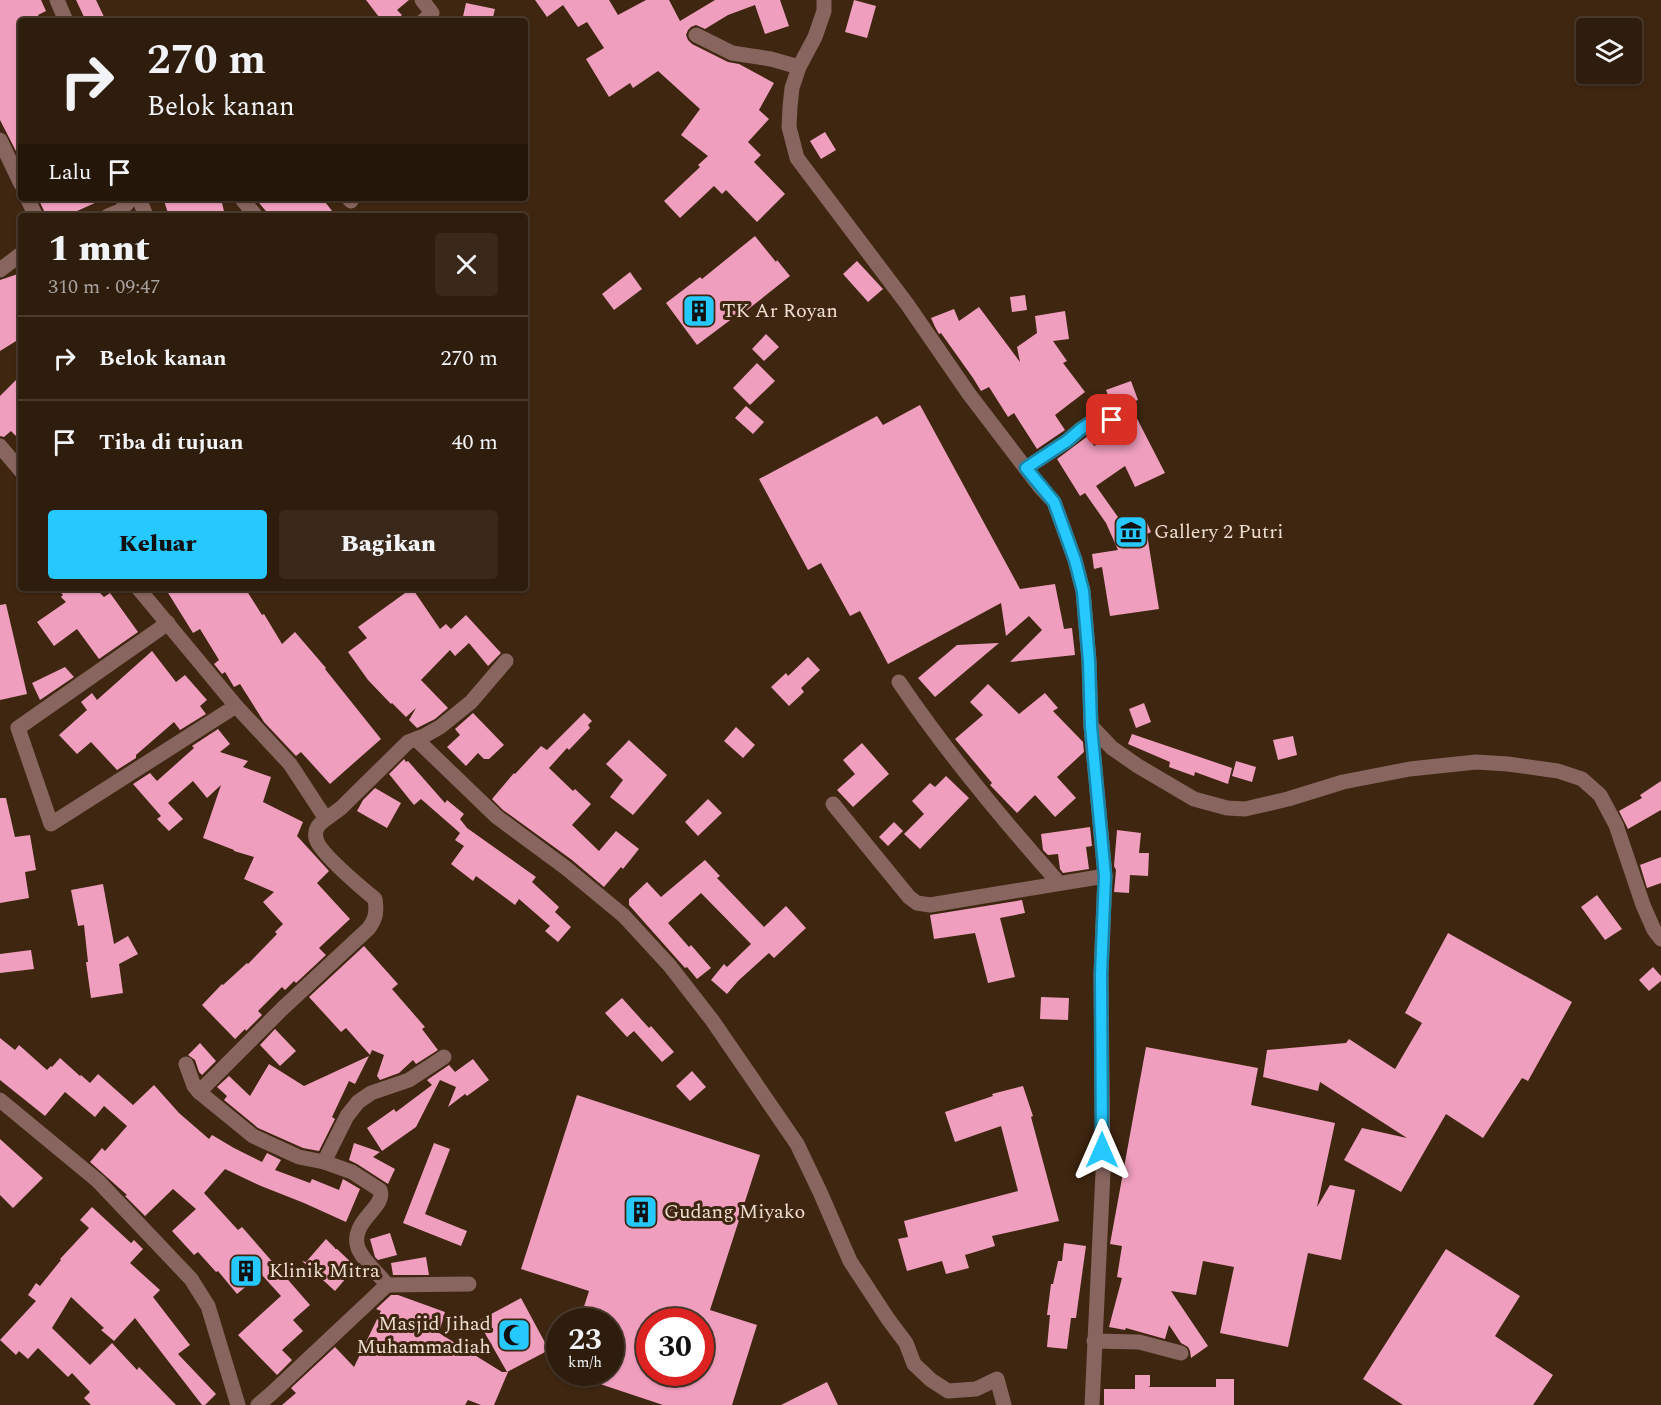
<!DOCTYPE html>
<html lang="id">
<meta charset="utf-8">
<style>
:root{--surface:#2e1c0c;--page:#3a291a;--text:#f1f3f6;--muted:#a7a19d;--line:#493a2d;--accent:#26c9fe}
body{margin:0;font-family:Spectral,serif;background:var(--page);color:var(--text);height:100vh;display:flex;flex-direction:column;font-size:22px;white-space:nowrap}
*{box-sizing:border-box;margin:0}
p{font-size:20px;color:var(--muted)}
.icon{flex:none;width:33px;height:33px;fill:none;stroke:currentColor;stroke-width:2;stroke-linecap:round;stroke-linejoin:round}
.map{position:relative;flex:1;overflow:hidden}
.drawer{position:absolute;left:18px;top:213px;width:510px;height:378px;display:flex;flex-direction:column;background:var(--surface);border-radius:6px;box-shadow:0 2px 4px #0004,0 0 0 2px var(--line)}
.drawer>*{flex:none}
.hud{position:absolute;left:18px;top:18px;width:510px;height:183px;border-radius:6px;box-shadow:0 2px 4px #0004,0 0 0 2px var(--line);background:#2e1c0c;color:var(--text);overflow:hidden}
.controls{position:absolute;left:1576px;top:18px;display:grid;gap:12px}
.controls a{display:grid;place-items:center;width:66px;height:66px;border-radius:6px;background:var(--surface);box-shadow:0 2px 4px #0004,0 0 0 2px var(--line);font-size:30px}
.speed{position:absolute;left:546px;top:1308px;display:flex;gap:12px;font-size:30px;font-weight:700;text-align:center}
.speed>*{display:grid;place-content:center;width:78px;height:78px;border-radius:50%;background:var(--surface);box-shadow:0 2px 4px #0004,0 0 0 2px var(--line);line-height:1}
.speed small{font-size:15px;font-weight:400}
.speed .limit{border:9px solid #d22;background:#fff;color:#111}
.pin{position:absolute;display:grid;place-items:center;width:51px;height:51px;color:#fff;margin:-26px;border-radius:12px;box-shadow:0 3px 9px #0006}
.me{position:absolute;width:66px;margin:-33px;rotate:0deg;stroke-linejoin:round;filter:drop-shadow(0 0 4px #0008)}
.turn{display:flex;align-items:center;gap:21px;height:126px;padding:0 30px;font-size:27px}
.turn .icon{width:78px;height:78px;stroke-width:2.5}
.turn b{display:block;font-size:42px;line-height:51px}
.then{display:flex;align-items:center;height:57px;padding:0 30px;background:#0003;gap:12px;font-size:22px}
.round{display:grid;place-items:center;flex:none;width:63px;height:63px;border-radius:6px;background:var(--page)}
.headline{display:flex;align-items:center;justify-content:space-between;height:102px;padding:0 30px}
h1{font-size:36px;font-weight:800;line-height:45px}
.cta{display:flex;gap:12px;margin-top:auto;padding:12px 30px}
.cta a{flex:1;height:69px;border-radius:6px;background:var(--accent);color:#111;font-size:24px;font-weight:800;line-height:69px;text-align:center}
.cta a+a{background:var(--page);color:var(--text)}
ul{padding:0;list-style:none}
li{display:flex;align-items:center;gap:18px;height:84px;padding:0 30px;border-top:2px solid var(--line)}
li div{flex:1}
li b{display:block;font-size:22px}
li em{font-style:normal}
.map>svg:first-child{display:block}
</style>
<div class="map">
<svg width="1661" height="1405" viewBox="0 0 1661 1405">
<rect width="100%" height="100%" fill="#3e2610"/>
<g fill="#ef9ebd" fill-rule="evenodd">
<polygon points="0,0 41,0 46,11 38,15 41,21 21,21 21,161 0,120"/>
<polygon points="76,0 96,0 106,21 86,21"/>
<polygon points="366,0 409,0 397,10 402,15 395,21 382,21"/>
<polygon points="535,0 609,0 618,15 646,0 669,0 680,21 715,0 780,0 789,26 765,34 755,5 728,15 705,29 696,25 691,27 688,30 686,35 688,40 692,44 728,62 739,64 774,83 759,110 769,119 748,142 761,155 754,162 785,194 757,222 726,190 722,194 714,186 680,218 664,201 700,167 698,165 708,156 681,135 700,109 658,71 633,88 630,83 609,97 586,59 604,48 587,22 578,27 563,5 547,17"/>
<polygon points="854,0 876,6 867,38 845,32"/>
<polygon points="466,3 495,9 492,21 462,21"/>
<polygon points="825,132 836,150 821,159 810,141"/>
<polygon points="38,198 106,198 66,216 52,216 50,211 45,213"/>
<polygon points="163,198 221,198 225,216 169,216"/>
<polygon points="255,198 322,198 336,216 270,216"/>
<polygon points="755,236 776,262 777,260 790,276 746,311 745,309 697,345 666,303 700,277 702,279"/>
<polygon points="857,261 883,289 868,302 843,274"/>
<polygon points="630,272 642,289 614,310 602,294"/>
<polygon points="21,273 21,338 0,351 0,280"/>
<polygon points="1025,295 1027,310 1012,312 1010,297"/>
<polygon points="979,307 1020,362 1017,347 1037,333 1035,316 1065,311 1069,339 1053,341 1067,361 1063,363 1085,392 1055,415 1065,430 1037,449 1014,413 1008,417 989,387 981,391 973,378 941,333 939,334 935,327 931,318 954,309 959,321"/>
<polygon points="766,334 779,347 764,361 752,349"/>
<polygon points="757,363 775,381 750,405 733,388"/>
<polygon points="21,375 21,441 11,431 4,437 0,436 0,396"/>
<polygon points="1131,381 1138,400 1129,403 1165,473 1135,487 1125,466 1096,486 1125,527 1145,518 1151,532 1147,534 1159,609 1110,616 1102,567 1094,569 1092,554 1118,550 1106,523 1085,493 1080,496 1057,459 1088,436 1094,446 1122,432 1119,425 1121,420 1119,415 1114,411 1106,390"/>
<polygon points="920,405 1020,589 1055,584 1064,629 1072,628 1075,655 1010,662 1042,630 1029,616 1006,636 1001,603 888,664 860,611 850,616 821,563 808,570 759,479 877,416 883,425"/>
<polygon points="746,406 764,422 753,434 735,418"/>
<polygon points="57,588 95,588 104,597 110,593 138,632 99,659 77,629 54,646 37,622 66,602 61,597 63,595"/>
<polygon points="165,588 245,588 262,615 264,614 282,644 295,632 326,668 325,669 381,739 330,784 301,752 296,756 264,722 240,684 234,687 225,672 222,674 214,664 219,660 200,629 193,633"/>
<polygon points="412,588 440,629 446,624 451,629 466,615 501,653 488,666 469,643 455,656 450,650 421,680 448,708 435,719 417,728 409,720 416,708 406,717 392,703 391,704 368,680 348,652 367,638 358,627"/>
<polygon points="6,604 27,694 0,700 0,605"/>
<polygon points="999,643 935,697 918,678 957,645"/>
<polygon points="152,651 176,682 185,675 207,700 200,706 206,714 180,730 174,722 136,755 136,758 117,770 91,742 77,754 59,735 87,710 81,702 92,693 97,700"/>
<polygon points="808,657 820,670 801,688 804,692 789,706 771,687 786,673 788,676"/>
<polygon points="65,667 74,677 40,700 32,683"/>
<polygon points="988,684 1019,714 1045,693 1058,708 1053,711 1083,742 1084,752 1057,777 1076,798 1055,817 1035,795 1017,813 990,785 992,783 955,739 983,715 970,702"/>
<polygon points="1144,703 1151,722 1136,728 1129,709"/>
<polygon points="473,713 504,745 489,759 484,759 478,753 466,766 447,747 460,735 455,729"/>
<polygon points="584,713 592,721 588,725 590,728 569,750 567,748 549,768 573,791 575,789 591,804 572,825 599,851 616,831 639,849 623,869 621,867 604,887 572,860 503,810 492,799 514,773 515,774 541,746 547,750"/>
<polygon points="736,727 755,745 743,758 724,741"/>
<polygon points="218,729 230,744 220,752 248,761 243,767 271,777 263,802 303,822 297,836 329,871 317,883 350,919 319,948 326,955 296,983 294,981 285,990 282,987 258,1011 262,1015 246,1031 245,1029 235,1039 202,1005 222,984 223,985 247,963 248,964 277,934 275,932 283,924 263,902 274,892 244,879 254,857 234,851 234,850 203,838 221,785 207,798 193,781 168,803 183,819 169,831 157,819 161,816 133,784 150,773 157,781 194,748 192,746"/>
<polygon points="1132,734 1232,768 1228,784 1195,772 1194,776 1169,767 1170,762 1128,744"/>
<polygon points="1293,736 1297,755 1278,760 1273,740"/>
<polygon points="629,740 667,775 633,815 610,797 623,780 606,764"/>
<polygon points="862,743 889,774 853,807 837,790 855,774 843,760"/>
<polygon points="404,759 406,762 408,761 445,803 447,800 464,814 460,819 467,828 536,877 532,882 559,907 555,912 571,927 558,942 545,931 550,926 519,899 515,905 476,876 473,881 451,864 464,846 455,840 460,833 421,799 414,805 389,774"/>
<polygon points="1236,761 1256,767 1252,782 1232,776"/>
<polygon points="946,776 969,798 920,849 904,834 924,814 912,801 930,783 935,787"/>
<polygon points="1661,781 1661,810 1628,829 1619,811 1642,798 1640,795"/>
<polygon points="375,788 401,803 387,828 357,811 363,800"/>
<polygon points="0,798 6,798 15,837 30,835 36,870 25,872 29,898 0,903"/>
<polygon points="708,799 722,813 698,836 685,822"/>
<polygon points="894,822 903,831 888,846 879,837"/>
<polygon points="1090,827 1092,846 1086,847 1089,869 1063,873 1060,869 1058,854 1048,855 1043,850 1041,834"/>
<polygon points="1117,830 1141,833 1139,853 1149,853 1148,876 1130,875 1129,893 1114,892 1116,870 1114,866"/>
<polygon points="1661,857 1661,883 1647,888 1640,865"/>
<polygon points="705,860 720,876 717,878 764,927 786,906 806,928 774,958 769,953 738,981 727,994 711,980 724,964 727,967 751,944 701,893 668,923 689,947 691,945 711,968 697,979 687,967 685,968 629,905 629,899 647,882 661,897"/>
<polygon points="103,884 114,944 128,936 138,954 119,964 123,993 91,998 86,962 88,962 84,925 78,926 71,890"/>
<polygon points="1597,895 1622,929 1605,940 1581,907"/>
<polygon points="1022,900 1025,913 1000,918 1015,977 988,983 975,933 934,939 930,915"/>
<polygon points="1448,933 1572,1002 1528,1081 1522,1078 1483,1138 1446,1114 1401,1192 1344,1160 1362,1128 1407,1138 1320,1082 1318,1091 1263,1077 1267,1050 1346,1043 1349,1039 1395,1069 1422,1023 1405,1013"/>
<polygon points="364,946 398,984 392,989 425,1027 422,1029 438,1050 416,1064 413,1060 399,1073 380,1080 377,1076 384,1055 372,1050 370,1055 346,1028 341,1032 309,997"/>
<polygon points="31,950 34,969 0,973 0,954"/>
<polygon points="1653,967 1661,976 1661,981 1649,991 1639,980"/>
<polygon points="1041,997 1069,998 1068,1020 1040,1019"/>
<polygon points="622,998 649,1028 651,1026 674,1052 662,1062 634,1031 627,1037 605,1013"/>
<polygon points="275,1029 296,1051 280,1066 260,1045"/>
<polygon points="0,1038 15,1050 19,1045 47,1070 51,1066 52,1067 60,1058 80,1076 81,1075 90,1083 98,1074 133,1105 154,1085 179,1113 209,1139 212,1135 234,1148 262,1162 267,1153 281,1160 275,1170 310,1183 312,1179 339,1190 343,1179 360,1189 346,1222 304,1203 261,1186 225,1169 204,1193 238,1230 242,1227 310,1305 293,1320 303,1331 282,1350 292,1360 277,1375 238,1335 281,1296 261,1274 237,1294 218,1271 216,1272 198,1252 194,1255 172,1231 196,1209 173,1189 145,1216 125,1196 127,1195 90,1162 102,1148 105,1151 127,1126 104,1106 95,1117 65,1092 45,1116 0,1080"/>
<polygon points="200,1043 216,1061 202,1075 199,1072 195,1060 188,1055"/>
<polygon points="1146,1047 1258,1068 1251,1105 1335,1123 1317,1207 1330,1185 1355,1190 1341,1260 1308,1253 1288,1347 1220,1333 1234,1267 1203,1261 1196,1295 1171,1291 1208,1346 1191,1358 1190,1351 1188,1347 1181,1343 1169,1325 1165,1339 1126,1328 1125,1330 1109,1327 1122,1278 1117,1277 1122,1246 1110,1244"/>
<polygon points="369,1056 355,1084 349,1081 332,1117 335,1119 319,1151 303,1148 258,1128 224,1100 227,1096 217,1087 229,1076 250,1096 269,1064 304,1086"/>
<polygon points="473,1059 489,1080 467,1096 465,1094 448,1107 456,1087 440,1080 416,1127 382,1151 367,1128 394,1109 396,1112 432,1085 427,1080 449,1065 455,1072"/>
<polygon points="692,1071 706,1087 690,1101 676,1086"/>
<polygon points="1023,1086 1033,1116 1031,1117 1059,1221 992,1236 995,1246 965,1255 969,1268 946,1274 942,1261 907,1271 898,1239 908,1237 904,1221 1018,1191 1001,1126 955,1142 945,1112 993,1096 992,1094"/>
<path d="M577 1095 760 1155 710 1310 757 1325 732 1405H663L573 1375V1372H610V1322H579L589 1291 521 1269ZM650 1322H700V1372H650Z"/>
<polygon points="0,1139 43,1178 13,1208 0,1195"/>
<polygon points="354,1143 380,1152 373,1157 395,1169 388,1184 357,1164 349,1160"/>
<polygon points="434,1143 450,1149 425,1214 467,1231 461,1246 403,1223"/>
<polygon points="92,1207 131,1243 134,1240 143,1249 130,1263 160,1290 153,1297 190,1345 178,1354 216,1394 205,1405 202,1405 135,1318 114,1341 101,1330 104,1328 71,1297 52,1328 90,1365 112,1343 137,1370 139,1367 176,1405 91,1405 84,1398 90,1392 72,1373 68,1377 38,1348 28,1359 19,1351 16,1355 0,1340 36,1301 28,1295 36,1283 40,1286 61,1260 60,1259 89,1228 80,1220"/>
<polygon points="390,1233 397,1255 378,1260 375,1257 370,1239"/>
<polygon points="326,1239 335,1248 335,1249 337,1249 356,1267 335,1273 347,1277 335,1291 302,1261 306,1262"/>
<polygon points="1064,1243 1086,1246 1076,1318 1071,1318 1067,1349 1047,1347 1050,1315 1047,1315 1051,1284 1053,1284 1058,1261 1062,1261"/>
<polygon points="1446,1249 1520,1296 1495,1336 1553,1375 1533,1405 1403,1405 1363,1379"/>
<polygon points="426,1257 429,1275 393,1275 391,1263"/>
<polygon points="391,1295 398,1295 445,1312 439,1333 502,1372 508,1372 494,1405 481,1405 468,1400 465,1405 282,1405 296,1393 291,1388 335,1347 354,1367 381,1311 376,1309"/>
<polygon points="521,1298 549,1350 507,1372 478,1321"/>
<polygon points="1135,1375 1150,1375 1150,1386 1148,1387 1216,1387 1216,1379 1234,1379 1234,1405 1104,1405 1104,1389 1135,1389"/>
<polygon points="827,1382 838,1405 781,1405"/>
</g>
<g fill="none" stroke-linecap="round" stroke-linejoin="round">
<g stroke="#88655e" stroke-width="15">
<polyline points="57,0 66,21"/>
<polyline points="422,0 432,13 423,21"/>
<polyline points="824,0 824,11 815,37 799,67 792,88 790,107 789,127 797,158 907,304 969,394 1040,487 1054,502 1075,560 1083,591 1089,661 1091,726 1105,876 1101,974 1103,1172 1092,1405"/>
<polyline points="696,35 732,53 771,59 799,67"/>
<polyline points="0,140 21,184"/>
<polyline points="27,198 36,216"/>
<polyline points="139,198 146,216"/>
<polyline points="241,198 256,216"/>
<polyline points="348,198 351,201"/>
<polyline points="108,216 120,211 132,198"/>
<polyline points="0,270 21,254"/>
<polyline points="0,446 21,471"/>
<polyline points="1026,468 1067,441 1081,429 1093,421 1111,420"/>
<path d="M138 588 236 706 290 764 326 819C319 824 314 829 316 838 318 852 363 889 375 899 377 912 376 919 368 929L282 1009 199 1092 253 1136 299 1157 324 1162 352 1172 380 1190C387 1207 349 1221 358 1248 364 1263 378 1272 387 1285"/>
<polyline points="168,623 18,728 51,824 236,706"/>
<path d="M899 682C947 753 1002 819 1059 883"/>
<polyline points="1091,726 1112,748 1138,766 1194,799 1227,808 1245,809 1288,799 1343,782 1410,769 1476,762 1508,764 1558,771 1582,779 1600,795 1616,825 1643,905 1654,930 1661,939"/>
<polyline points="416,739 497,817 566,868 624,916 670,966 712,1020 797,1144 820,1192 850,1261 888,1319 906,1343 914,1364 931,1380 948,1391 976,1389 997,1379 1004,1405"/>
<polyline points="833,804 909,897 917,903 930,905 1105,876"/>
<polyline points="326,819 341,808 408,742 424,736 440,727 471,702 506,661"/>
<polyline points="186,1064 194,1086 199,1092"/>
<polyline points="0,1100 98,1181 191,1279 208,1306 238,1405"/>
<polyline points="324,1162 347,1116 358,1102 371,1093 409,1080 444,1057"/>
<polyline points="1094,1341 1139,1342 1181,1353"/>
<polyline points="258,1405 272,1393 387,1285 469,1284"/>
</g>
</g>
<g fill="none" stroke-linecap="round" stroke-linejoin="round">
<g stroke="#1983a5" stroke-width="15">
<polyline id="route" points="1102,1150 1101,974 1105,876 1091,726 1089,661 1083,591 1075,560 1054,502 1026,468 1067,441 1081,429 1093,421 1112,420"/>
</g>
<use href="#route" stroke="#26c9fe" stroke-width="10"/>
</g>
<defs>
<g id="building-square" transform="scale(1.725)"><rect x="-9" y="-9" width="18" height="18" rx="4" fill="#26c9fe" stroke="#3e2610"/><path d="M-4-6H4V6H1V3H-1V6H-4ZM-2.5-4.3h1.7v1.8h-1.7ZM.8-4.3h1.7v1.8H.8ZM-2.5-1h1.7V.8h-1.7ZM.8-1h1.7V.8H.8Z" fill="#111"/></g>
<g id="museum-square" transform="scale(1.725)"><rect x="-9" y="-9" width="18" height="18" rx="4" fill="#26c9fe" stroke="#3e2610"/><path d="M0-6L6-3V-2H-6V-3ZM-5-1h2V3h-2ZM-1-1h2V3h-2ZM3-1h2V3H3ZM-6 4H6V6H-6Z" fill="#111"/></g>
<g id="mosque-square" transform="scale(1.725)"><rect x="-9" y="-9" width="18" height="18" rx="4" fill="#26c9fe" stroke="#3e2610"/><path d="M3.5-4.9A6 6 0 1 0 3.5 4.9A5 5 0 1 1 3.5-4.9Z" fill="#111"/></g>
</defs>
<g fill-rule="evenodd">
<use href="#building-square" x="699" y="311"/>
<use href="#museum-square" x="1131" y="532"/>
<use href="#building-square" x="641" y="1212"/>
<use href="#building-square" x="246" y="1271"/>
<use href="#mosque-square" x="514" y="1335"/>
</g>
<g text-anchor="middle" dominant-baseline="central" stroke-width="6" stroke-linejoin="round" paint-order="stroke">
<g font-size="20" fill="#eeded1" stroke="#3e2610" text-anchor="start">
<text x="722" y="311">TK Ar Royan</text>
<text x="1154" y="532">Gallery 2 Putri</text>
<text x="664" y="1212">Gudang Miyako</text>
<text x="269" y="1271">Klinik Mitra</text>
<text x="491" y="1324" text-anchor="end">Masjid Jihad<tspan x="491" dy="23">Muhammadiah</tspan></text>
</g>
</g>
</svg>
<div class="controls">
<a><svg class="icon" aria-label="layers" viewBox="0 0 24 24"><path d="M12 4l9 5-9 5-9-5zM3 14l9 5 9-5"/></svg></a>
</div>
<div class="speed"><div>23<small>km/h</small></div><div class="limit">30</div></div>
<div class="pin" style="left:1112px;top:420px;background:#d93025"><svg class="icon" aria-label="arrive" viewBox="0 0 24 24"><path d="M6 21V4h12l-3 4 3 4H6"/></svg></div>
<svg class="me" style="left:1102px;top:1150px" viewBox="-20 -20 40 40"><path d="M0-17L14 15 0 8-14 15z" fill="#26c9fe" stroke="#fff" stroke-width="4"/></svg>
<div class="hud">
<div class="turn"><svg class="icon" aria-label="right" viewBox="0 0 24 24"><path d="M7 20v-9h11M14 6l5 5-5 5"/></svg><div><b>270 m</b>Belok kanan</div></div>
<div class="then">Lalu<svg class="icon" aria-label="arrive" viewBox="0 0 24 24"><path d="M6 21V4h12l-3 4 3 4H6"/></svg></div>
</div>
<section class="drawer">
<div class="headline"><div><h1>1 mnt</h1><p>310 m · 09:47</p></div><a class="round"><svg class="icon" aria-label="close" viewBox="0 0 24 24"><path d="M6 6l12 12M18 6L6 18"/></svg></a></div>
<ul>
<li><svg class="icon" aria-label="right" viewBox="0 0 24 24"><path d="M7 20v-9h11M14 6l5 5-5 5"/></svg><div><b>Belok kanan</b></div><em>270 m</em></li>
<li><svg class="icon" aria-label="arrive" viewBox="0 0 24 24"><path d="M6 21V4h12l-3 4 3 4H6"/></svg><div><b>Tiba di tujuan</b></div><em>40 m</em></li>
</ul>
<div class="cta"><a>Keluar</a><a>Bagikan</a></div>
</section>
</div>
